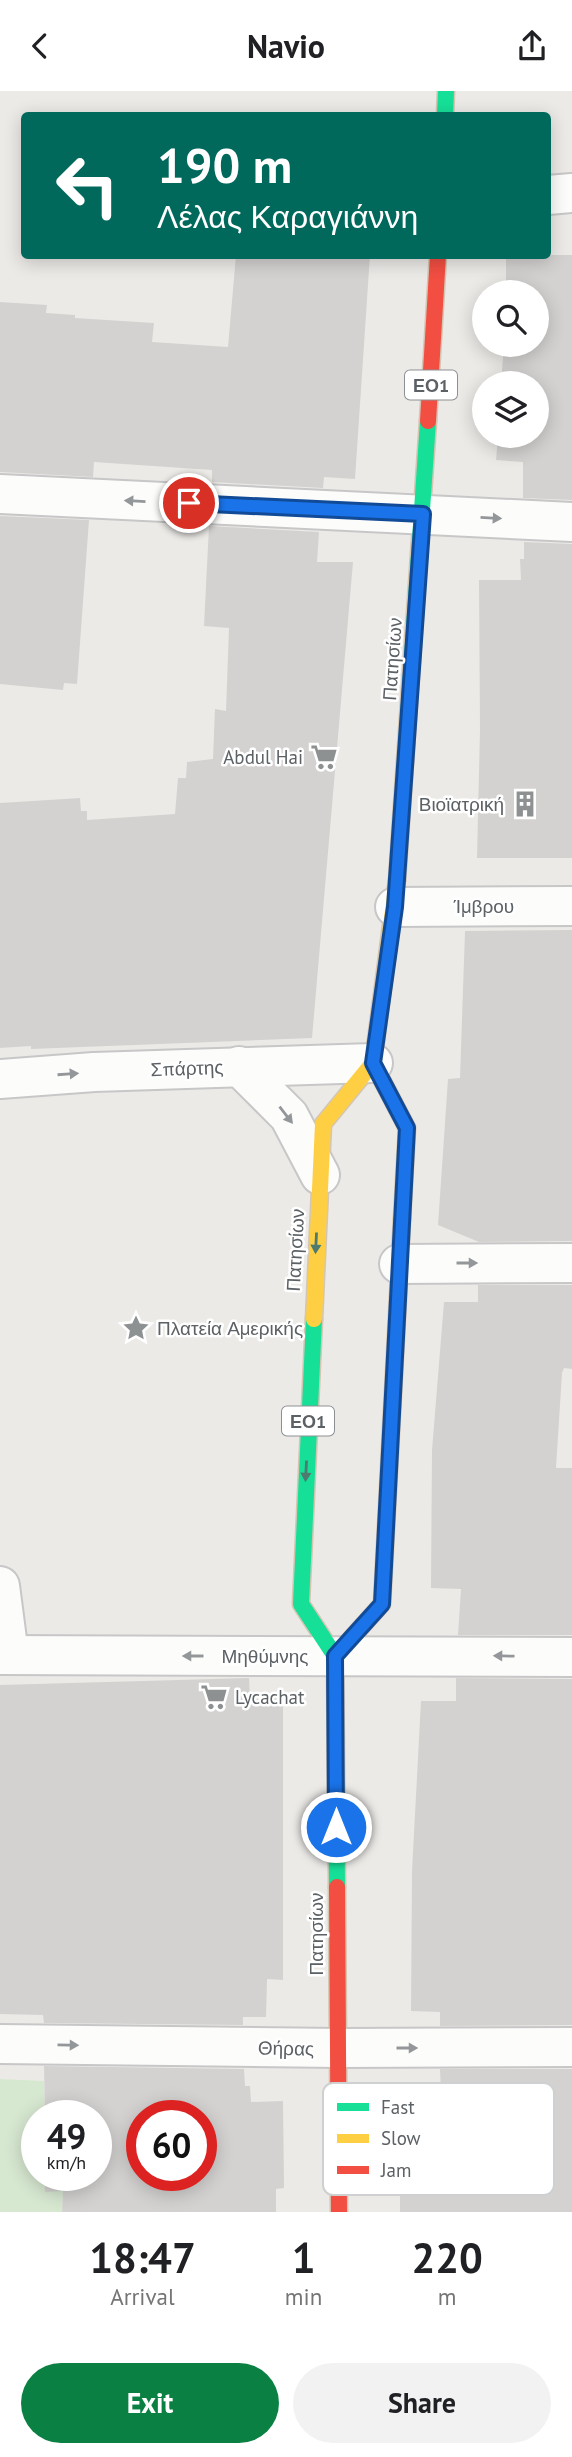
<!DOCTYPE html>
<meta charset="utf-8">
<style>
:root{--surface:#fff;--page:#f2f2f2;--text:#202124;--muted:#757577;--accent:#0b8043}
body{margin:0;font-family:"PT Sans",sans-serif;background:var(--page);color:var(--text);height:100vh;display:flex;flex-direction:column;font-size:26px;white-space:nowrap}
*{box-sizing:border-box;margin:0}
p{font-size:23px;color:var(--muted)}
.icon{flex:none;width:38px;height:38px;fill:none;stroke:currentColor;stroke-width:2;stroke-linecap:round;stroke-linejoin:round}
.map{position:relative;height:2121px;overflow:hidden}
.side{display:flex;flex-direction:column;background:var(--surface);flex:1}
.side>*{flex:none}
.hud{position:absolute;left:21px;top:21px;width:530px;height:147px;border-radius:7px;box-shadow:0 4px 18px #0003;background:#00695c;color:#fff;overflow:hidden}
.tools{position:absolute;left:472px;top:189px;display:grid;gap:14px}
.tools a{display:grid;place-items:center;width:77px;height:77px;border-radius:50%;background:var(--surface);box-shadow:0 4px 18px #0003;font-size:35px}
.speed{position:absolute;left:21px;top:2009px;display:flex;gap:14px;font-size:35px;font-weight:700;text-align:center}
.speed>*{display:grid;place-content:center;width:91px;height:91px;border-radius:50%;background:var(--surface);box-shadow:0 4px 18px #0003;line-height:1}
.speed small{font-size:18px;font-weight:400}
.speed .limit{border:10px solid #d22;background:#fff;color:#111}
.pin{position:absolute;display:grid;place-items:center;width:60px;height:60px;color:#fff;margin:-30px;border:4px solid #fff;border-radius:50%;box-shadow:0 2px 7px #0007}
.me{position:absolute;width:77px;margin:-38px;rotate:0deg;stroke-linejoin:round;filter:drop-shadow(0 0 5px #0008)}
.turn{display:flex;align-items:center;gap:24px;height:147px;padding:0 21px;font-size:32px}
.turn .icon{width:91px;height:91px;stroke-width:2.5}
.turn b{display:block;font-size:49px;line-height:60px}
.eta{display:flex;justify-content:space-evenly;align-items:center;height:119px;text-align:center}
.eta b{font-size:42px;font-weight:600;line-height:49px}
.cta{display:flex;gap:14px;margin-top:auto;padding:14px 21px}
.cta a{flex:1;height:80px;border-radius:42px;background:var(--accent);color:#fff;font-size:28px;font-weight:600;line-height:80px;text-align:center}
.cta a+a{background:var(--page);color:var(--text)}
header{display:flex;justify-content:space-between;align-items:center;height:91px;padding:0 21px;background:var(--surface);font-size:32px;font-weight:600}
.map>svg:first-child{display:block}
</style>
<header><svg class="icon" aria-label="back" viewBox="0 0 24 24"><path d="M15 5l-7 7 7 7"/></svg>Navio<svg class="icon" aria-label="share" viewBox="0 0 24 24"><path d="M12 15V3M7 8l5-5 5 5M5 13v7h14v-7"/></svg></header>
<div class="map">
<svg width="572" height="2121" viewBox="0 0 572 2121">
<rect width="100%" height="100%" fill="#eceae7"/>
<polygon fill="#d7e8d1" points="0,1988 44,1990 45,2025 37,2025 37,2084 45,2084 46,2100 63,2100 62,2121 0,2121"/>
<g fill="#d4d2d1" fill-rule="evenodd">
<polygon points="236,164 370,164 355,388 324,386 323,397 212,391 212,379 94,371 93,386 0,381 0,211 47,214 46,222 75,224 75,227 154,232 152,251 228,256"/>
<polygon points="506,164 572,164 572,409 523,407 523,371 496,369 498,345 537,345 537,292 501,292 504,254 537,254 537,201 506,201"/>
<polygon points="0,425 89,429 77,593 64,592 63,599 0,593"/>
<polygon points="209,435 319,441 317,471 353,471 312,947 31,958 31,955 0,957 0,712 80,707 81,720 87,720 87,729 175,723 178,687 186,687 187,671 213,668 215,618 226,620 229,537 204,535"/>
<polygon points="524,451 572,453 572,767 477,767 480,639 479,489 521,489 520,468 524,468"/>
<polygon points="572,839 572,1150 479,1151 438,1134 448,988 460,987 465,840"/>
<polygon points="478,1194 572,1194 572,1278 564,1277 562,1282 556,1377 572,1377 572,1544 458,1544 461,1498 431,1497 432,1359 444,1211 478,1211"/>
<polygon points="249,1587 250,1608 283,1607 283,1889 267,1888 266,1926 243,1926 243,1934 44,1932 43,1924 0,1923 0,1594"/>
<polygon points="456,1587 572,1588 572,1934 440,1935 440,1921 411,1920 412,1780 421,1610 456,1610"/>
<path d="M44 1975 244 1978 245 1995H250L251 2011 283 2010 284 2097 276 2098V2121H62L63 2100 45 2101V2084H96V2025H45ZM142 2025H201V2084H142Z"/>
<polygon points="440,1978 572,1978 572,2121 400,2121 400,2015 420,2015 420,2002 441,2001"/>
</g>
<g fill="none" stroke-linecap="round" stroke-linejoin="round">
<g stroke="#c7c7c8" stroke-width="42">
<g id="street">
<polyline points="548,104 572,102"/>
<polyline points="0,403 572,431"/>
<polyline points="395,816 572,815"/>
<polyline points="239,975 289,1025 320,1084"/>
<polyline points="0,988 94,981 373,972"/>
<polyline points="399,1173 572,1172"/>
<polyline points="0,1495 9,1564"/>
<polyline points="0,1564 572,1566"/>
<polyline points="0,1953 339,1957 572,1956"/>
</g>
</g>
<g stroke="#d5c6b3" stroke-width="19">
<g id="fast">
<polyline points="445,24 446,0"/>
<polyline points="397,789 428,330"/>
<polyline points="314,1228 301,1513 335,1565 337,1796"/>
</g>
</g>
<g stroke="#d5c6b3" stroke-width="19">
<g id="slow">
<polyline points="314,1228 323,1033 373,972 397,789"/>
<polyline points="335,1565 382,1513 402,1128"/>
</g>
</g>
<g stroke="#d5c6b3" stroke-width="19">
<g id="jam">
<polyline points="428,330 438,164"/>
<polyline points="373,972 407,1037 402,1128"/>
<polyline points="337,1796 339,2121"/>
</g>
</g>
<use href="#street" stroke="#fcfcfb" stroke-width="38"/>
<use href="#fast" stroke="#16e098" stroke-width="16"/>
<use href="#slow" stroke="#ffcf43" stroke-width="16"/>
<use href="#jam" stroke="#f24e42" stroke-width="16"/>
</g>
<defs><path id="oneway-solid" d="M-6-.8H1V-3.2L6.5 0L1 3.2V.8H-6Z" transform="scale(1.75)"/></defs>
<g fill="#94979a">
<use href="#oneway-solid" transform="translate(135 410) rotate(-177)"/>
<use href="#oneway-solid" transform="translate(491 427) rotate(3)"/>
<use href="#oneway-solid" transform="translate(68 983) rotate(-4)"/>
<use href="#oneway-solid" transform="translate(286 1024) rotate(52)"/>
<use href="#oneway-solid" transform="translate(467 1172)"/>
<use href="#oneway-solid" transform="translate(193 1565) rotate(-180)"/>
<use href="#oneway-solid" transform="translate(504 1565) rotate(-179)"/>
<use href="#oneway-solid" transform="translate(68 1954) rotate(1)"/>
<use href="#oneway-solid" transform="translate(407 1957)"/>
</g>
<g fill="#4e7a6f">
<use href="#oneway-solid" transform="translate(316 1152) rotate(93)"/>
<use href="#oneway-solid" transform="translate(306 1380) rotate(93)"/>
</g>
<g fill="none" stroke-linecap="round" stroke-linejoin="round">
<g stroke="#114b97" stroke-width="18">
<polyline id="route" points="189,412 423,423 395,816 373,972 407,1037 382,1513 335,1565 336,1736"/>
</g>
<use href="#route" stroke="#1a73e8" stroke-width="12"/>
</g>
<defs>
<g id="supermarket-bare" transform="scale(2.1)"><path d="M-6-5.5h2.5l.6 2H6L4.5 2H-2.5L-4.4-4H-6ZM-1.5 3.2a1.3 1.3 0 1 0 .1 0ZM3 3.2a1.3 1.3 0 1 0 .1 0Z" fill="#8e9192" stroke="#fff" stroke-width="2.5" paint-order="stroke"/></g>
<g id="building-bare" transform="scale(2.1)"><path d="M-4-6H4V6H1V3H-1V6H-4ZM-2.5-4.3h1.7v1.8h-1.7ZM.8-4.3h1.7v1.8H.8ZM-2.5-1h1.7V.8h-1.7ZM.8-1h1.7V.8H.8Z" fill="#8e9192" stroke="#fff" stroke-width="2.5" paint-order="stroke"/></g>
<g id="sight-bare" transform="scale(2.1)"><path d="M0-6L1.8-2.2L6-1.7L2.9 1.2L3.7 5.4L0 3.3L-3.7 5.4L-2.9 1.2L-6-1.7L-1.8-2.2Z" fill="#8e9192" stroke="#fff" stroke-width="2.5" paint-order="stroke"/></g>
</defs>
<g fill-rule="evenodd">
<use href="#supermarket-bare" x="324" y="666"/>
<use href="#building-bare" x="525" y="713"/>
<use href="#sight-bare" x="136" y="1237"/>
<use href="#supermarket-bare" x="214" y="1606"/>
</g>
<g text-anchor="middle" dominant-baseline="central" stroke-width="5" stroke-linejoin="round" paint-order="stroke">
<g fill="#fff" stroke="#8d9093" stroke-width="2">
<rect x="405" y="279.5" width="52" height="29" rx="5"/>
<rect x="282" y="1315.5" width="52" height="29" rx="5"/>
</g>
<g font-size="18" font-weight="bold" fill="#5c6165">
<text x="431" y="294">ΕΟ1</text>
<text x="308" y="1330">ΕΟ1</text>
</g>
<g font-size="19" fill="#5c6165" stroke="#fff">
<text transform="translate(392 568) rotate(-86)">Πατησίων</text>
<text x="484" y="815">Ίμβρου</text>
<text transform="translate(187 977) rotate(-2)">Σπάρτης</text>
<text transform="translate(295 1159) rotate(-87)">Πατησίων</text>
<text x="265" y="1565">Μηθύμνης</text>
<text transform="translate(316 1843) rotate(-90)">Πατησίων</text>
<text transform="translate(286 1957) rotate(1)">Θήρας</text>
</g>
<g font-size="19" fill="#5c6165" stroke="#fff" text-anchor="end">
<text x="303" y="666">Abdul Hai</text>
<text x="504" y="713">Βιοϊατρική</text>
<text x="157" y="1237" text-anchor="start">Πλατεία Αμερικής</text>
<text x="235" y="1606" text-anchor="start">Lycachat</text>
</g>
</g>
<rect x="323" y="1992" width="231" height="112" rx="10" fill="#fff" stroke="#ced0d1" stroke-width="2"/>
<rect x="337" y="2012" width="32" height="8" fill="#16e098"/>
<rect x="337" y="2043" width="32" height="9" fill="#ffcf43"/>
<rect x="337" y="2075" width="32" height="8" fill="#f24e42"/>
<g font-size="19" fill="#5c6165">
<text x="381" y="2023">Fast</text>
<text x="381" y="2054">Slow</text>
<text x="381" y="2086">Jam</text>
</g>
</svg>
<div class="tools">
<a><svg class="icon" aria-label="search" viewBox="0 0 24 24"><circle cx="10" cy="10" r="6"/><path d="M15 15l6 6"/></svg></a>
<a><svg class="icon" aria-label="layers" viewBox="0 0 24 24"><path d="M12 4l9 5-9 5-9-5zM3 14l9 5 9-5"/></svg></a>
</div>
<div class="speed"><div>49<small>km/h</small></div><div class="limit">60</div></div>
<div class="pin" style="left:189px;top:412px;background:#d93025"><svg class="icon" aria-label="arrive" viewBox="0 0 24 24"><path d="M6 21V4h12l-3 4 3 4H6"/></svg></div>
<svg class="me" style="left:336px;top:1736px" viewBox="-20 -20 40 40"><circle r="17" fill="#1a73e8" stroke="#fff" stroke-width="3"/><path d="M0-11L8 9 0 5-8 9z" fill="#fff"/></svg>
<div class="hud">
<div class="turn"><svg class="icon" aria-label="left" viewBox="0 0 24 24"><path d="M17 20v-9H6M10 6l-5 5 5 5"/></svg><div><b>190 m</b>Λέλας Καραγιάννη</div></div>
</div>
</div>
<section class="side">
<div class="eta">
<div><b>18:47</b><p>Arrival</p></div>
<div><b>1</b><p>min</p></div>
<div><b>220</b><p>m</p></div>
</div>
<div class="cta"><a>Exit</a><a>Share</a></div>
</section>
